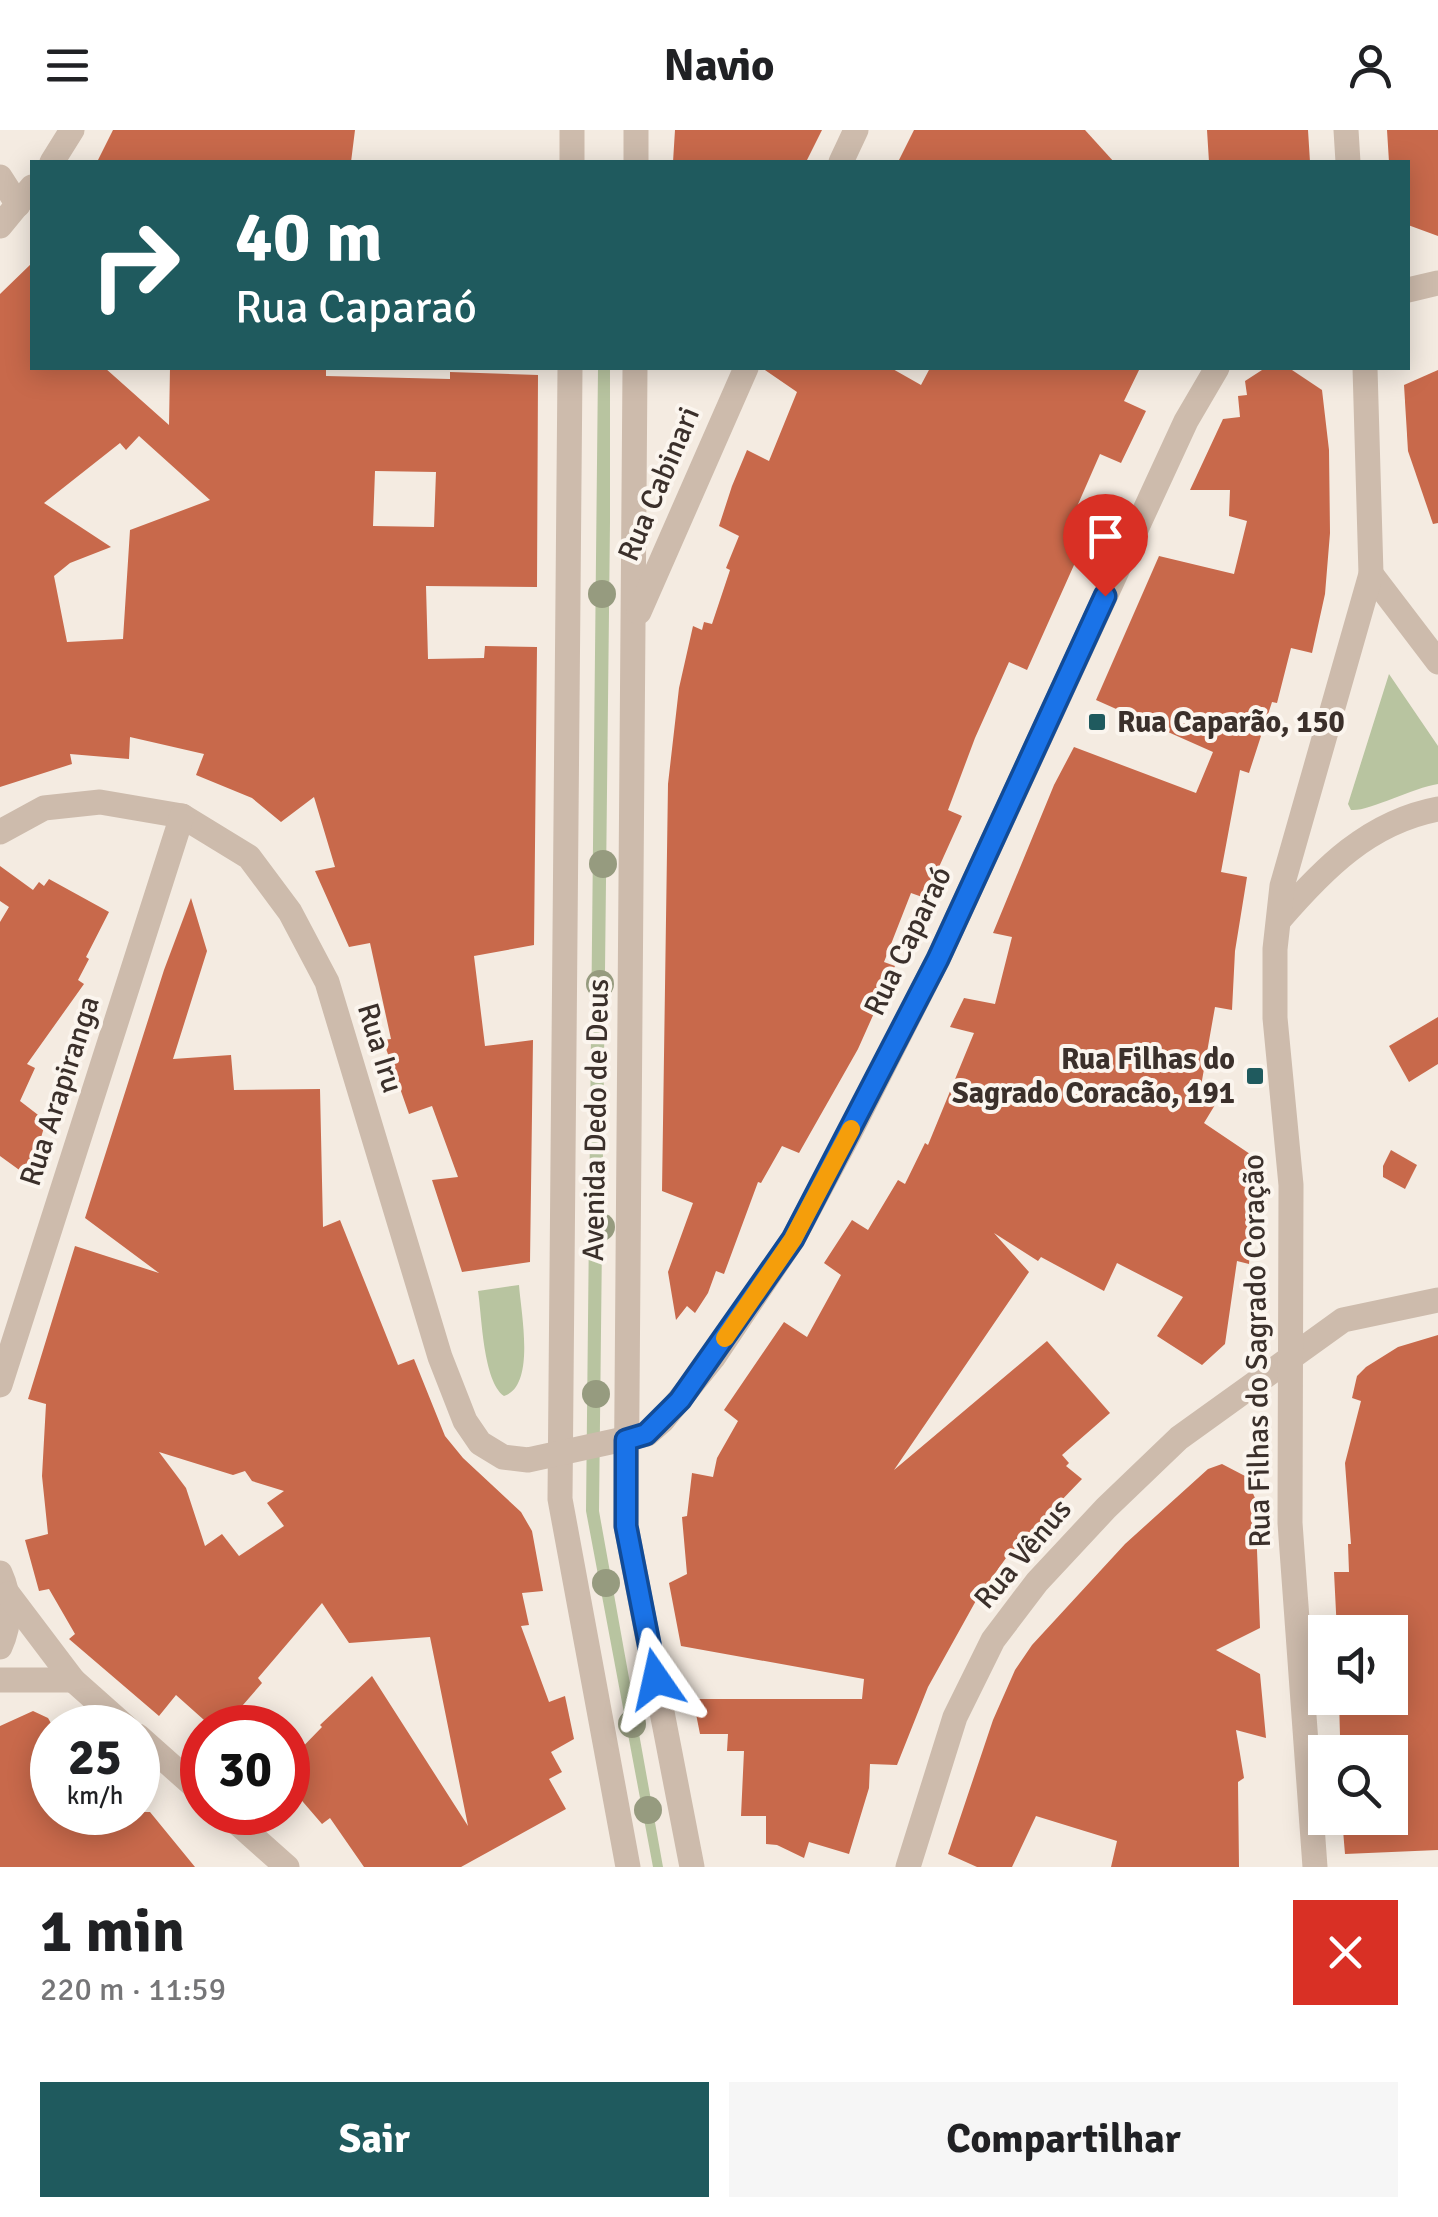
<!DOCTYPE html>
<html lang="pt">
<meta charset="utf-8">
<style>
:root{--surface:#fff;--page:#f6f6f6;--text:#202124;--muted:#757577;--accent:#1f5a5e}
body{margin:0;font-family:Signika,sans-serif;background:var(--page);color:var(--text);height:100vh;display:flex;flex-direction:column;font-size:38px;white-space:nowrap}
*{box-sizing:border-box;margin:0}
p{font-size:32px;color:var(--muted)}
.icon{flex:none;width:55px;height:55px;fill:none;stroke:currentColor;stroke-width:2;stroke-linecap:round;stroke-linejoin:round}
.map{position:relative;height:1737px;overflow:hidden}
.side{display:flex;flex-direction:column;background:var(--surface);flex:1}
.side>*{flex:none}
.guide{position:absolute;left:30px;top:30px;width:1380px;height:210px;border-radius:0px;box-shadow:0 5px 25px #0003;background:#1f5a5e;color:#fff;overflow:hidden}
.buttons{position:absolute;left:1308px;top:1485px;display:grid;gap:20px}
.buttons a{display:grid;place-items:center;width:100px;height:100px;border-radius:0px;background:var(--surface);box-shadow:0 5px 25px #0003;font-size:50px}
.speed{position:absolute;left:30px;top:1575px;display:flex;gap:20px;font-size:50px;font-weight:700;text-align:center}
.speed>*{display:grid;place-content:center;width:130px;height:130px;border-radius:50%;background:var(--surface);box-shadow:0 5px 25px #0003;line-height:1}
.speed small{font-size:25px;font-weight:400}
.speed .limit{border:15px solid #d22;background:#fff;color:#111}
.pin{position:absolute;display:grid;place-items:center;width:85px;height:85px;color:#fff;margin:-102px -42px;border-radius:50% 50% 50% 0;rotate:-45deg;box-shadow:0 0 10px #0007}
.pin .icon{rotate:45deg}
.me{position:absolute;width:110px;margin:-55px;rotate:349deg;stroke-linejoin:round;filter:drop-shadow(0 0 8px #0008)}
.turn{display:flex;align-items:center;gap:35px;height:210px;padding:0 40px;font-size:45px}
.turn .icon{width:130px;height:130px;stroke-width:2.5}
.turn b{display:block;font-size:70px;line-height:85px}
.round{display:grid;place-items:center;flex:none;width:105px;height:105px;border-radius:0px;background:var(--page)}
.headline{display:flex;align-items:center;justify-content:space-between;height:170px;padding:0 40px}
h1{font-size:60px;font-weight:700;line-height:75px}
.cta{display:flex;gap:20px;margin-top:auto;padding:20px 40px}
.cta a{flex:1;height:115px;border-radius:0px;background:var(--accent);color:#fff;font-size:40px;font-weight:700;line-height:115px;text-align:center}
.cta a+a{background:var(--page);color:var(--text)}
header{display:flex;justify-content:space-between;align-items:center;height:130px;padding:0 40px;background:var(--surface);font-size:45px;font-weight:700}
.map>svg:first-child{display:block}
</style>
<header><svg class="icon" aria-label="menu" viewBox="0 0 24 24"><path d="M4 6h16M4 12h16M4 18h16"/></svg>Navio<svg class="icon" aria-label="person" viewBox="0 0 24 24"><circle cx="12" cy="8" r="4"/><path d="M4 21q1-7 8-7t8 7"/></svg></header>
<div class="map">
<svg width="1438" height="1737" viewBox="0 0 1438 1737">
<rect width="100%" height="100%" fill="#f4ebe1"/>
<g fill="#b8c4a0">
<polygon points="598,238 610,238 610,392 599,1381 663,1737 653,1737 586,1381"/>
<path d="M1389 544 1438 616V654C1412 658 1368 682 1351 680L1348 674Z"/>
<path d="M519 1155C521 1183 536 1256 504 1266 483 1251 482 1187 478 1161Z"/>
</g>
<g fill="#c8694b" fill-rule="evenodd">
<polygon points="113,0 355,0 351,32 97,32"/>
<polygon points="675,0 822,0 806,32 673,32"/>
<polygon points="914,0 1085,0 1114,32 898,32"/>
<polygon points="1207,0 1308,0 1310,32 1209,32"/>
<polygon points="1387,0 1438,0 1438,106 1408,95 1408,32 1389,32"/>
<path d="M32 133V238H105L169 295 170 238H299L326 239V246L450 249V242L538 245 537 457 426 456 428 529 484 528 485 516 537 517 534 815 474 826 485 916 533 910 530 1132 462 1142 432 1050 458 1047 432 976 409 984 383 910 391 909 370 813 349 817 315 741 335 737 314 667 281 692 252 668 196 645 204 624 130 607 129 629 70 624 72 634 0 657V164ZM139 306 210 370 130 400 123 509 67 512 54 446 70 433 111 417 44 373 120 313 126 320ZM375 341 436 342 434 397 373 396Z"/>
<polygon points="762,238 891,238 921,255 930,238 1140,238 1124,271 1146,281 1121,333 1100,324 1072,388 1091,397 1027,540 1009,532 975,608 948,680 962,686 925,768 911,763 884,832 895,836 858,919 799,1023 782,1016 761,1053 758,1052 724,1144 716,1141 708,1163 695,1183 687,1176 676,1190 668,1142 693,1073 662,1061 668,654 679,558 693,496 702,500 704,492 712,494 730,440 726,438 739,406 719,396 732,356 747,320 769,331 797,262"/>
<polygon points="1289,238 1322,260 1329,320 1330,403 1325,464 1312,523 1291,518 1277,573 1272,572 1249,643 1240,640 1221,742 1247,747 1235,821 1232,880 1215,877 1201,956 1224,960 1204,993 1250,1024 1255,1056 1249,1134 1237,1131 1225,1214 1202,1235 1157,1206 1183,1167 1117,1133 1104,1161 1041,1127 1038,1131 994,1103 1029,1142 894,1340 1047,1211 1110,1283 1062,1325 1069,1333 1066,1336 1082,1349 1006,1428 978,1467 928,1557 897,1635 870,1634 869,1658 849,1724 809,1712 804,1728 777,1715 766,1714 766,1686 741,1686 744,1621 727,1621 728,1604 700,1604 693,1569 862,1569 864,1549 681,1516 669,1453 687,1444 682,1387 687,1386 692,1343 713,1347 717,1328 738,1291 724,1280 784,1192 807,1207 841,1145 824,1133 852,1090 868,1100 898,1050 905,1054 925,1013 928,1015 974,903 950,897 964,868 995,874 1012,807 993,803 1054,655 1074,617 1196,663 1213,622 1096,570 1159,426 1234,444 1247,391 1229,386 1230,360 1190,360 1223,289 1240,287 1238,266 1247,265 1245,251 1262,240"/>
<polygon points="1438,240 1438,393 1433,394 1408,321 1404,255"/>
<polygon points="0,736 33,760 39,752 44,756 49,749 109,782 86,827 89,829 78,850 84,854 27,934 35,938 20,971 46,991 29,1047 0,1026 0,792 9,777 0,771"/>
<path d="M191 768 207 821 173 929 231 925 234 960 320 959 323 1097 340 1090 398 1235 414 1229 445 1306 463 1328 521 1382 532 1401 543 1461 522 1463 529 1495 521 1496 549 1572 565 1566 574 1609 551 1622 562 1642 549 1649 566 1679 461 1737H364L330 1688 322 1694 291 1658 298 1650 288 1638V1632L322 1597 320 1595 372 1546 468 1696 430 1507 349 1513 322 1473 258 1548 262 1553 223 1598H213L176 1565 159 1586 69 1509 75 1504 49 1459 39 1461 25 1410 48 1404 42 1346 46 1274 28 1269 75 1116 159 1143 85 1088 164 840ZM159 1322 233 1345 245 1341 252 1351 284 1361 267 1373 284 1396 239 1426 222 1404 205 1416 186 1358Z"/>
<polygon points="1438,887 1438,934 1409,952 1389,916"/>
<polygon points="1391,1020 1417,1035 1405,1059 1383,1047 1383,1036"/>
<polygon points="1438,1205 1438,1720 1345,1724 1342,1688 1390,1688 1390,1622 1362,1622 1361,1605 1340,1606 1339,1568 1390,1568 1390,1502 1337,1502 1334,1442 1349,1442 1348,1414 1351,1414 1345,1333 1361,1271 1352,1268 1357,1246 1366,1237 1398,1217"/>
<polygon points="1222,1334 1245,1346 1255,1368 1260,1498 1216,1520 1260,1544 1266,1608 1236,1600 1244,1648 1238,1652 1239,1737 1111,1737 1117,1711 1036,1686 1012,1737 977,1737 948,1724 993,1590 1015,1540 1032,1515 1125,1414 1208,1339"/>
<polygon points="33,1581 48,1588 52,1595 52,1682 150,1682 195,1737 0,1737 0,1596"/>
</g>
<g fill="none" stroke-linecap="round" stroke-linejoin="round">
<g stroke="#cdbbac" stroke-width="25">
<polyline points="52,32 72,0"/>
<polyline points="572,32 572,0"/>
<polyline points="636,32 636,0"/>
<polyline points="841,32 856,0"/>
<polyline points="0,47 18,75"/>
<polyline points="0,96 32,57"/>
<polyline points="1408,160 1438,153"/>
<polyline points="570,238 560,1369 628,1737"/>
<polyline points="635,238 626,1396 692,1737"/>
<polyline points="1371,444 1438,532"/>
<polyline points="639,482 746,238"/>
<polyline points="0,702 44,678 100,672 182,686 249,727 290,782 327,852 440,1227 465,1291 480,1313 503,1327 528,1330 647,1304 663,1290 713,1228 793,1109 850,1002 938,829 1186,291 1217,238"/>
<path d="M1279 790C1323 739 1369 692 1438 679"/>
<polyline points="0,1255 182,686"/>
<path d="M0 1443C11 1467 11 1493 0 1517"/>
<polyline points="8,1464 73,1550 127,1598"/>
<polyline points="0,1550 73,1550"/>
<polyline points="138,1606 202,1663"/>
<polyline points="225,1682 287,1737"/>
<polyline points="908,1737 955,1587 993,1510 1037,1452 1106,1378 1179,1308 1343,1190 1438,1170"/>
</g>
<g stroke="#cdbbac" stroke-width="25">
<polyline points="1346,0 1348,32"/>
<polyline points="1315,1737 1290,1393 1291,1055 1275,888 1275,819 1282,756 1371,444 1365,238"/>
</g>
</g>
<g fill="#969b7f">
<circle cx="602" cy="464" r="14"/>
<circle cx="603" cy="734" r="14"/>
<circle cx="600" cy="854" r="14"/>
<circle cx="601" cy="1097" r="14"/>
<circle cx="596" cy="1264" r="14"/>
<circle cx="606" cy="1453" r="14"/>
<circle cx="632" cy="1594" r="14"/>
<circle cx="648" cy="1680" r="14"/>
</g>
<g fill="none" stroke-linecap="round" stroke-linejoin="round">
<g stroke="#114b97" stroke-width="25">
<polyline id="route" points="656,1549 626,1396 626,1310 646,1304 680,1270 793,1109 938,829 1105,466"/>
</g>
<use href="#route" stroke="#1a73e8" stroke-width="18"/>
<polyline stroke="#f59e0b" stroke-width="18" points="725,1208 793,1109 851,999"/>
</g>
<g fill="#1f5a5e" stroke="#fbf5ee" stroke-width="4">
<rect x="1087" y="582" width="20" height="20" rx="5"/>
<rect x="1245" y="936" width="20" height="20" rx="5"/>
</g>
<g text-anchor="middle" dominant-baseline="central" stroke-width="8" stroke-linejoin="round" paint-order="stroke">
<g font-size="30" fill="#3b302b" stroke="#fbf5ee">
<text transform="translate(659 354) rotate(-67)">Rua Cabinari</text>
<text transform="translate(908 811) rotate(-64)">Rua Caparaó</text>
<text transform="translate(380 918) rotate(73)">Rua Iru</text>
<text transform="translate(60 961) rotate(-72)">Rua Arapiranga</text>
<text transform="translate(596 990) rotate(-89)">Avenida Dedo de Deus</text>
<text transform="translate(1257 1221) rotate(-91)">Rua Filhas do Sagrado Coração</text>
<text transform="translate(1023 1424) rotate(-50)">Rua Vênus</text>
</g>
<g font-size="30" font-weight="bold" fill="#3b302b" stroke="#fbf5ee" text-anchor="start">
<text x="1117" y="592">Rua Caparão, 150</text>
<text x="1235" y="929" text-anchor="end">Rua Filhas do<tspan x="1235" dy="34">Sagrado Coracão, 191</tspan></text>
</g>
</g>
</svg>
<div class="buttons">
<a><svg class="icon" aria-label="sound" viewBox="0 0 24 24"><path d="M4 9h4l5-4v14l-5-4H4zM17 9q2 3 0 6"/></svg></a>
<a><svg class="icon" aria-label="search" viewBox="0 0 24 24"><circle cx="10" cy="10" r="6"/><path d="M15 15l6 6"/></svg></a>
</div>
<div class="speed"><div>25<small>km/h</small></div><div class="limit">30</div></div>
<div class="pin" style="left:1105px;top:466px;background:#d93025"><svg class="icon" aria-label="arrive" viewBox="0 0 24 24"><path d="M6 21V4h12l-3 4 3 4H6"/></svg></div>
<svg class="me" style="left:656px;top:1549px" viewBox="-20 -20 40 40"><path d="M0-17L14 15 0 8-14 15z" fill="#1a73e8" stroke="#fff" stroke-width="4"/></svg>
<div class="guide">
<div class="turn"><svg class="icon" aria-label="right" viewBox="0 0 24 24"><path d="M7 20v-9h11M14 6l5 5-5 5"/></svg><div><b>40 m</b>Rua Caparaó</div></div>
</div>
</div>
<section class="side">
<div class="headline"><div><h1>1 min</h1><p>220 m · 11:59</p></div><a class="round" style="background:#d93025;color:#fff"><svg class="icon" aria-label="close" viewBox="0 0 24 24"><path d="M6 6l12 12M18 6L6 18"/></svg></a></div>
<div class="cta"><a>Sair</a><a>Compartilhar</a></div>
</section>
